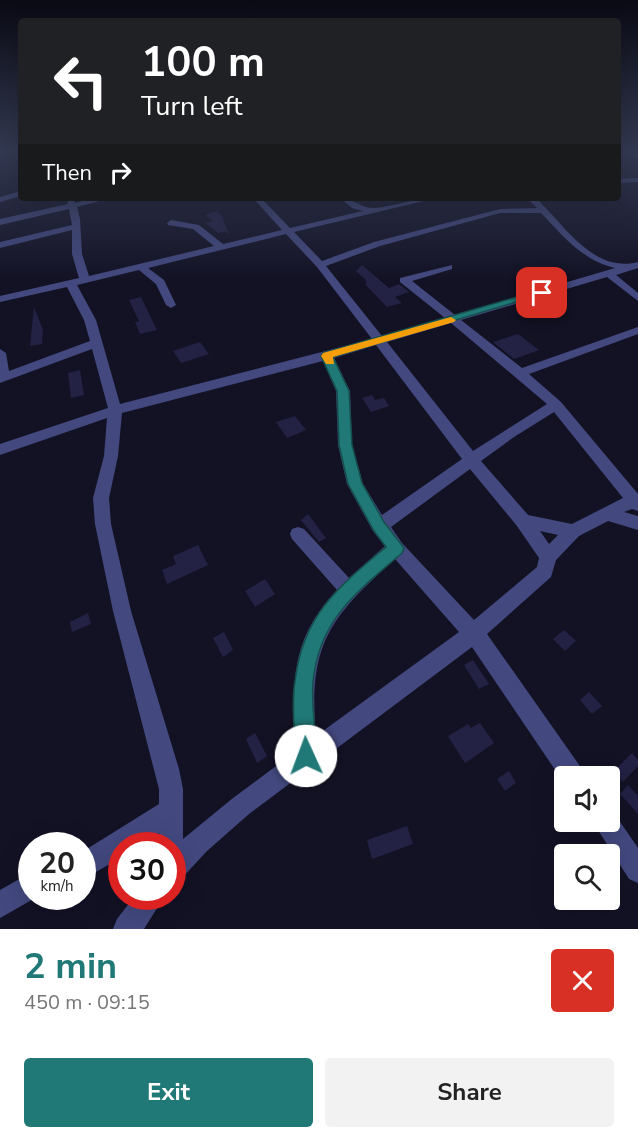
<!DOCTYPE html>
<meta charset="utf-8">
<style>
:root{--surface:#fff;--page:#f2f2f2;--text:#222;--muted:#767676;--accent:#207976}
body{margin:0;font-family:"Nunito Sans",sans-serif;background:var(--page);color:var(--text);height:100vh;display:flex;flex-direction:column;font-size:22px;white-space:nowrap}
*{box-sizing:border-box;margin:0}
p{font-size:20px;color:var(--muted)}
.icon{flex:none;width:33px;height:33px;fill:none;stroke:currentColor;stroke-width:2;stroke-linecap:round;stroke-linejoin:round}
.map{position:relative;height:929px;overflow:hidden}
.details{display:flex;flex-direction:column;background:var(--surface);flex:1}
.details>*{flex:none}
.top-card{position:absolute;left:18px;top:18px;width:603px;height:183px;border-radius:6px;box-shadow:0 6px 24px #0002;background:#202124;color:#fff;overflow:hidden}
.tools{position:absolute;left:554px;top:766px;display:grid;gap:12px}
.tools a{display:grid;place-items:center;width:66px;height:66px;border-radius:6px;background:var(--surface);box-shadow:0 6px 24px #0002;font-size:30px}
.speed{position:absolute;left:18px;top:832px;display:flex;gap:12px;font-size:30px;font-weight:700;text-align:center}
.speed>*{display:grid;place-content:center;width:78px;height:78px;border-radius:50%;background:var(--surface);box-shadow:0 6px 24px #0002;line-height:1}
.speed small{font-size:15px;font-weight:400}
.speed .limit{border:9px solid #d22;background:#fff;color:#111}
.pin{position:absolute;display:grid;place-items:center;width:51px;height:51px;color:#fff;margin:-26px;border-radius:12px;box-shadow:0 3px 9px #0006}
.me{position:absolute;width:66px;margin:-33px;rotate:358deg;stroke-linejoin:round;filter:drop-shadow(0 0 4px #0008)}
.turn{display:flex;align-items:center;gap:21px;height:126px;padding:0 24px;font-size:27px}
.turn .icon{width:78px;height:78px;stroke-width:2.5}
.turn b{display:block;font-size:42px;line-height:51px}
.then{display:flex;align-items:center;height:57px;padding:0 24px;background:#0003;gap:12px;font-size:22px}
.round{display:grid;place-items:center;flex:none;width:63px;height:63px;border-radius:6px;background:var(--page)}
.head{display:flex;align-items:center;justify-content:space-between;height:102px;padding:0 24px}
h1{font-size:36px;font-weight:700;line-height:45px;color:var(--accent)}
.primary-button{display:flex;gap:12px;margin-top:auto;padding:12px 24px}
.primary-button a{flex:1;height:69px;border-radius:6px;background:var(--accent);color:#fff;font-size:24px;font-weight:700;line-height:69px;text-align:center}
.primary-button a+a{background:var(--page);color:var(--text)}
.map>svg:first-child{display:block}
</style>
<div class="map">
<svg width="638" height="929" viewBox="0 0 638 929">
<rect width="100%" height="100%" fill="#131225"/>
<g fill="#232144">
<polygon points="216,211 222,216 229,235 225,231 218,233 205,223 213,221 205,215"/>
<polygon points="362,265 389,288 399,284 409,292 395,297 402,303 387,307 365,284 367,283 365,281 367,281 356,271"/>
<polygon points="141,297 157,330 140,334 135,322 139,321 129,300"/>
<polygon points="34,307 43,330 42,344 30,346"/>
<polygon points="518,334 527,341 539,350 514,359 493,342"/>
<polygon points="200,342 209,354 181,363 173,351"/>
<polygon points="80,370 84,395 71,398 68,373"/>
<polygon points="372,395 375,400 384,398 389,406 371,412 362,398"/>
<polygon points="295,416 306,430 287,438 276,422"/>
<polygon points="308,514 326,538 319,542 313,535 301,520"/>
<polygon points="198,545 208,565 167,584 162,570 176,564 173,556"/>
<polygon points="265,579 275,594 255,607 245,591"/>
<polygon points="88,613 91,624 72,632 70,622"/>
<polygon points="564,630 576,641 565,651 553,639"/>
<polygon points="224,632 233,650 223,657 213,638"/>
<polygon points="473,660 489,684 479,689 464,665"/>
<polygon points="589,692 602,706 592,714 580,700"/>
<polygon points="480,723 494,743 465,763 448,736 468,724 471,728"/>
<polygon points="255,733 267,756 257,763 246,739"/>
<polygon points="632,753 638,760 638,766 623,782 614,771"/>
<polygon points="509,771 516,783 505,791 497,779"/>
<polygon points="628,785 638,796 638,814 620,794"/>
<polygon points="407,826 413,844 372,859 367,840"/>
</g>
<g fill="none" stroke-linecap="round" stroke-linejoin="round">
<g fill="#43497f" fill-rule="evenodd">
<polygon points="618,150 638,154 638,158 618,152"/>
<polygon points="638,178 638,182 618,183 618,179"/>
<polygon points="21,191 21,196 0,202 0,197"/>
<path d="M67 198H73L75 203 96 198H111L77 207 80 219 82 254 89 276 214 246 193 229 168 225 167 223 171 220 199 225 223 244 282 230 253 198H261L290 228 363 211 352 208 340 198C353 198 362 209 375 208 396 206 415 198 436 198L294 232 322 261 374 242 500 209 537 208 527 198H536C563 223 593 274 638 262V268L616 275 638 293V301L607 277 461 320 522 368 638 327V334L529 374 561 402 638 494V511L632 509 624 512 638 516V530L608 521 579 536 556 560 551 577 487 634 582 769 586 777H564V783L472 647 249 814 207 851 181 879 172 883V846H158L159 833 138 846H122V857L82 880V852L159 804V789L113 611 95 524 93 498 104 456 107 418 0 455V444L108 408 92 349 0 383V349L6 353 9 371 90 341 84 320 67 287 0 302V296L79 278 72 254V230L0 248V242L72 225 69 209 0 225V219L68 204ZM500 213H541C564 237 582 260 615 268L455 315 412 281 452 269V265L400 278V282L445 318 382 336 326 266 380 246ZM286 234 317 267 372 339 120 404 96 320 77 285 139 270 156 284 166 305 171 308 176 305 164 280 148 268ZM451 323 547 404 473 451 387 342ZM376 345 462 459 382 515 363 484 352 445 350 391 334 358ZM323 361 336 391 338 445 347 484 373 531 385 546 349 578 304 529 298 527 292 529 290 534 292 539 337 590C287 643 294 685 295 752L233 798 183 839V789L179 769 131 611 111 524 109 498 118 456 122 413ZM554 412 623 498 572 524 528 515 481 461 514 437ZM470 469 517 526 539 558 537 567 474 620 402 543 391 527ZM540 531 558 535 549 544ZM395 559 459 632 316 736C308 645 329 618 395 559Z"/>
<polygon points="609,811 614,813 638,848 638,883 629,879 593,822 609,822"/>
<polygon points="32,872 32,897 37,897 0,918 0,890"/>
<polygon points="134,897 164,897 144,929 113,929 117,919"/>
</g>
</g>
<linearGradient id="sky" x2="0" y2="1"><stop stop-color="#0a0a14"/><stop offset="0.54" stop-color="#333951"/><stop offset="1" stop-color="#333951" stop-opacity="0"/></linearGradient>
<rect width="638" height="280" fill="url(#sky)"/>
<path fill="#207976" stroke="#154f4d" stroke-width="1.5" d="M538 291 546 293 333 357 349 391 352 445 362 483 384 522 404 548 402 553C357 592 319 619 313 682 311 706 316 732 317 756L314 763 306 766 299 763 296 756C295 732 291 705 295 681 303 615 338 587 386 547L374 531 348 484 339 445 337 391 321 356 323 353Z"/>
<polygon fill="#f59e0b" points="451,317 456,320 454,322 333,357 334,364 326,364 321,356 323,353"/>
</svg>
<div class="tools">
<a><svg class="icon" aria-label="sound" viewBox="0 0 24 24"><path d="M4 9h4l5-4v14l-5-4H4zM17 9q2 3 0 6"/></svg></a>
<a><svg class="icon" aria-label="search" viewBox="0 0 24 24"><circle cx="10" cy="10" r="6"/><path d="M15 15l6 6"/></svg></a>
</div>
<div class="speed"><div>20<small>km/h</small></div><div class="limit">30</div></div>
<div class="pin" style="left:542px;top:293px;background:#d93025"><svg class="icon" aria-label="arrive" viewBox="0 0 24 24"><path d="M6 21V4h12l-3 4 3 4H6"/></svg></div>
<svg class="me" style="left:306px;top:756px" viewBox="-20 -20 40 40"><circle r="19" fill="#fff"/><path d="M0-13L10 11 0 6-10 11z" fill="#207976"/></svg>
<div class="top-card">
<div class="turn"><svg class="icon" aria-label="left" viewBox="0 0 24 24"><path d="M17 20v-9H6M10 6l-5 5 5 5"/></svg><div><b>100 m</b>Turn left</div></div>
<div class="then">Then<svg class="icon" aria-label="right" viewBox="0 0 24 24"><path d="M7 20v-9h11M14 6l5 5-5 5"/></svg></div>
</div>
</div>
<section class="details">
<div class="head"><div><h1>2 min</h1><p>450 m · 09:15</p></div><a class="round" style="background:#d93025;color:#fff"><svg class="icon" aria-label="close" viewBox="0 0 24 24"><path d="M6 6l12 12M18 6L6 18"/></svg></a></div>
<div class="primary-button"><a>Exit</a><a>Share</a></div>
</section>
